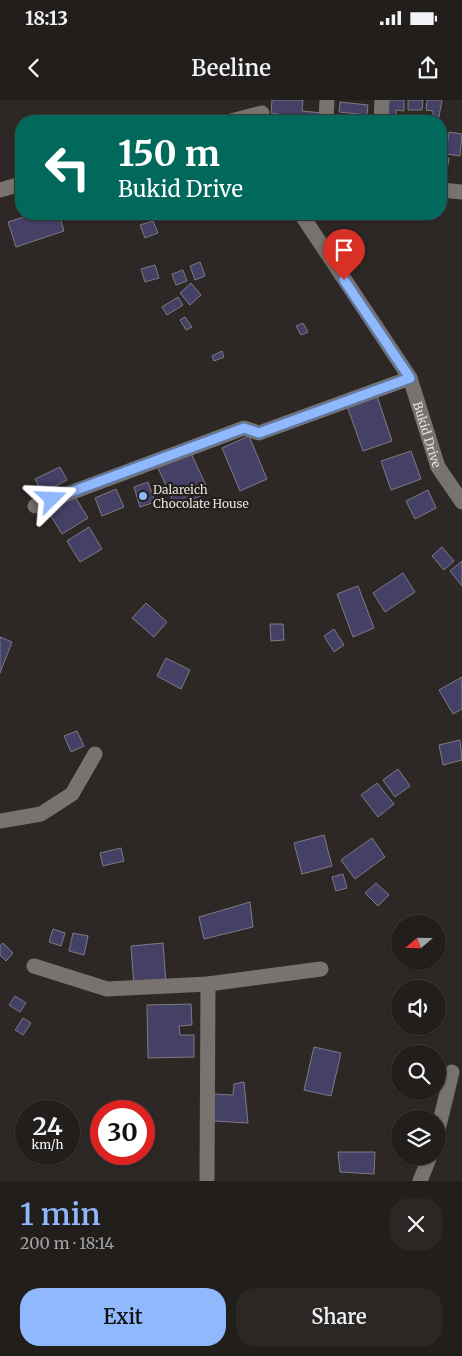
<!DOCTYPE html>
<meta charset="utf-8">
<style>
:root{--surface:#221e1c;--page:#2a2725;--text:#f1f3f6;--muted:#a2a2a3;--line:#3f3c3b;--accent:#90b8fd}
body{margin:0;font-family:Merriweather,serif;background:var(--page);color:var(--text);height:100vh;display:flex;flex-direction:column;font-size:19px;white-space:nowrap}
*{box-sizing:border-box;margin:0}
p{font-size:16px;color:var(--muted)}
.icon{flex:none;width:28px;height:28px;fill:none;stroke:currentColor;stroke-width:2;stroke-linecap:round;stroke-linejoin:round}
.map{position:relative;height:1081px;overflow:hidden}
.drawer{display:flex;flex-direction:column;background:var(--surface);flex:1}
.drawer>*{flex:none}
.banner{position:absolute;left:15px;top:15px;width:432px;height:105px;border-radius:20px;box-shadow:0 1px 4px #0004,0 0 0 1px var(--line);background:#00695c;color:#fff;overflow:hidden}
.needle{width:32px;rotate:250deg}
.fabs{position:absolute;left:391px;top:815px;display:grid;gap:10px}
.fabs a{display:grid;place-items:center;width:55px;height:55px;border-radius:50%;background:var(--surface);box-shadow:0 1px 4px #0004,0 0 0 1px var(--line);font-size:25px}
.speed{position:absolute;left:15px;top:1000px;display:flex;gap:10px;font-size:25px;font-weight:700;text-align:center}
.speed>*{display:grid;place-content:center;width:65px;height:65px;border-radius:50%;background:var(--surface);box-shadow:0 1px 4px #0004,0 0 0 1px var(--line);line-height:1}
.speed small{font-size:12px;font-weight:400}
.speed .limit{border:8px solid #d22;background:#fff;color:#111}
.pin{position:absolute;display:grid;place-items:center;width:42px;height:42px;color:#fff;margin:-51px -21px;border-radius:50% 50% 50% 0;rotate:-45deg;box-shadow:0 0 5px #0007}
.pin .icon{rotate:45deg}
.me{position:absolute;width:55px;margin:-28px;rotate:69deg;stroke-linejoin:round;filter:drop-shadow(0 0 4px #0008)}
.turn{display:flex;align-items:center;gap:18px;height:105px;padding:0 20px;font-size:22px}
.turn .icon{width:65px;height:65px;stroke-width:2.5}
.turn b{display:block;font-size:35px;line-height:42px}
.round{display:grid;place-items:center;flex:none;width:52px;height:52px;border-radius:20px;background:var(--page)}
.summary{display:flex;align-items:center;justify-content:space-between;height:85px;padding:0 20px}
h1{font-size:30px;font-weight:600;line-height:38px;color:var(--accent)}
.button{display:flex;gap:10px;margin-top:auto;padding:10px 20px}
.button a{flex:1;height:58px;border-radius:20px;background:var(--accent);color:#111;font-size:20px;font-weight:600;line-height:58px;text-align:center}
.button a+a{background:var(--page);color:var(--text)}
.status{display:flex;justify-content:space-between;align-items:center;height:35px;padding:0 25px;background:var(--surface);direction:ltr}
.status svg{height:14px;fill:currentColor}
header{display:flex;justify-content:space-between;align-items:center;height:65px;padding:0 20px;background:var(--surface);font-size:22px;font-weight:600}
.map>svg:first-child{display:block}
</style>
<div class="status"><b>18:13</b><svg viewBox="0 0 49 12"><path d="M0 12V9h3v3zM5 12V6h3v6zM10 12V3h3v9zM15 12V0h3v12zM26 1h20v11H26zM47 4h2v5h-2z"/></svg></div>
<header><svg class="icon" aria-label="back" viewBox="0 0 24 24"><path d="M15 5l-7 7 7 7"/></svg>Beeline<svg class="icon" aria-label="share" viewBox="0 0 24 24"><path d="M12 15V3M7 8l5-5 5 5M5 13v7h14v-7"/></svg></header>
<div class="map">
<svg width="462" height="1081" viewBox="0 0 462 1081">
<rect width="100%" height="100%" fill="#2d2825"/>
<g fill="#454066" stroke="#7c7b82">
<polygon points="272,0 303,0 302,11 323,13 323,21 278,21 279,14 271,13"/>
<polygon points="387,0 404,0 404,11 396,10 396,16 386,16"/>
<polygon points="408,0 423,0 422,10 408,10"/>
<polygon points="427,0 442,0 439,17 433,17 433,11 426,10"/>
<polygon points="340,2 368,5 367,15 339,12"/>
<polygon points="336,15 374,18 374,21 335,21"/>
<polygon points="449,32 462,34 460,56 446,54"/>
<polygon points="441,34 446,34 444,54 441,53"/>
<polygon points="441,57 449,58 446,77 441,76"/>
<polygon points="33,114 59,114 64,131 16,147 8,122"/>
<polygon points="153,121 158,133 145,138 140,125"/>
<polygon points="200,162 205,176 195,180 190,166"/>
<polygon points="155,165 159,178 145,182 141,169"/>
<polygon points="183,170 187,181 176,185 172,174"/>
<polygon points="191,183 201,195 190,205 180,193"/>
<polygon points="178,197 183,205 167,215 162,207"/>
<polygon points="185,217 192,227 186,230 180,220"/>
<polygon points="303,223 308,232 301,235 296,226"/>
<polygon points="222,251 224,257 214,261 212,256"/>
<polygon points="377,296 392,341 363,351 347,306"/>
<polygon points="249,336 267,379 240,391 222,348"/>
<polygon points="190,351 209,392 176,407 157,366"/>
<polygon points="411,351 421,379 391,390 381,361"/>
<polygon points="60,367 67,380 42,393 35,379"/>
<polygon points="148,382 155,402 140,407 134,387"/>
<polygon points="116,389 124,407 102,416 95,398"/>
<polygon points="428,390 436,408 415,419 406,401"/>
<polygon points="72,392 88,418 62,434 46,408"/>
<polygon points="89,427 102,449 80,462 67,441"/>
<polygon points="442,447 454,461 444,470 432,456"/>
<polygon points="462,461 462,486 450,471"/>
<polygon points="403,473 415,492 385,512 373,493"/>
<polygon points="358,486 374,528 353,537 337,494"/>
<polygon points="146,503 167,522 154,537 132,518"/>
<polygon points="270,524 283,524 284,540 271,541"/>
<polygon points="334,529 344,545 334,552 324,536"/>
<polygon points="0,537 12,542 0,573"/>
<polygon points="166,558 190,570 181,589 157,576"/>
<polygon points="462,577 462,609 453,614 439,590"/>
<polygon points="77,631 84,646 71,652 64,636"/>
<polygon points="460,640 462,660 443,665 439,645"/>
<polygon points="398,669 410,686 395,697 383,680"/>
<polygon points="377,683 394,704 378,717 361,695"/>
<polygon points="324,735 332,766 302,774 294,743"/>
<polygon points="372,738 385,757 355,779 341,760"/>
<polygon points="121,748 124,761 103,766 100,753"/>
<polygon points="343,774 347,788 336,791 332,777"/>
<polygon points="376,783 389,795 378,806 365,793"/>
<polygon points="250,802 253,827 204,839 199,817"/>
<polygon points="53,829 65,833 61,846 49,842"/>
<polygon points="73,833 88,836 84,855 69,851"/>
<polygon points="3,843 13,853 6,861 0,855 0,846"/>
<polygon points="163,843 166,883 134,886 131,846"/>
<polygon points="15,896 26,903 20,912 9,905"/>
<polygon points="191,904 192,925 179,926 180,935 194,935 194,957 148,958 147,905"/>
<polygon points="23,918 31,923 23,935 15,930"/>
<polygon points="314,947 341,953 331,996 304,990"/>
<polygon points="244,982 248,1023 214,1021 214,994 233,995 234,984"/>
<polygon points="338,1052 375,1052 374,1074 340,1072"/>
</g>
<g fill="none" stroke-linecap="round" stroke-linejoin="round">
<g stroke="#79736f" stroke-width="15">
<polyline points="231,21 262,13"/>
<polyline points="326,21 327,0"/>
<polyline points="381,21 382,0"/>
<polyline points="0,90 21,84"/>
<polyline points="441,90 462,92"/>
<path id="s1" d="M301 114 410 278 438 367 462 402"/>
<polyline points="35,406 244,328 259,333 410,278"/>
<polyline points="0,721 41,714 72,694 95,654"/>
<polyline points="34,866 107,889 208,884 321,869"/>
<polyline points="438,1030 452,972"/>
<polyline points="207,1081 208,884"/>
<polyline points="420,1081 430,1056"/>
</g>
</g>
<g fill="none" stroke-linecap="round" stroke-linejoin="round">
<g stroke="#5e78a4" stroke-width="12">
<polyline id="route" points="52,399 244,328 259,333 410,278 344,180"/>
</g>
<use href="#route" stroke="#90b8fd" stroke-width="9"/>
</g>
<circle fill="#90b8fd" stroke="#231f1c" stroke-width="2" cx="143" cy="396" r="5"/>
<g text-anchor="middle" dominant-baseline="central" stroke-width="4.5" stroke-linejoin="round" paint-order="stroke">
<g font-size="12" fill="#e5e1df" stroke="#231f1c">
<text stroke="none"><textPath href="#s1" startOffset="256">Bukid Drive</textPath></text>
</g>
<g font-size="12" fill="#e5e1df" stroke="#231f1c" text-anchor="start">
<text x="153" y="389">Dalareich<tspan x="153" dy="14">Chocolate House</tspan></text>
</g>
</g>
</svg>
<div class="fabs">
<a><svg class="needle" viewBox="-14 -14 28 28"><path d="M0-13l5 13h-10z" fill="#e53935"/><path d="M0 13l5-13h-10z" fill="#a2a2a3"/></svg></a>
<a><svg class="icon" aria-label="sound" viewBox="0 0 24 24"><path d="M4 9h4l5-4v14l-5-4H4zM17 9q2 3 0 6"/></svg></a>
<a><svg class="icon" aria-label="search" viewBox="0 0 24 24"><circle cx="10" cy="10" r="6"/><path d="M15 15l6 6"/></svg></a>
<a><svg class="icon" aria-label="layers" viewBox="0 0 24 24"><path d="M12 4l9 5-9 5-9-5zM3 14l9 5 9-5"/></svg></a>
</div>
<div class="speed"><div>24<small>km/h</small></div><div class="limit">30</div></div>
<div class="pin" style="left:344px;top:180px;background:#d93025"><svg class="icon" aria-label="arrive" viewBox="0 0 24 24"><path d="M6 21V4h12l-3 4 3 4H6"/></svg></div>
<svg class="me" style="left:52px;top:399px" viewBox="-20 -20 40 40"><path d="M0-17L14 15 0 8-14 15z" fill="#90b8fd" stroke="#fff" stroke-width="4"/></svg>
<div class="banner">
<div class="turn"><svg class="icon" aria-label="left" viewBox="0 0 24 24"><path d="M17 20v-9H6M10 6l-5 5 5 5"/></svg><div><b>150 m</b>Bukid Drive</div></div>
</div>
</div>
<section class="drawer">
<div class="summary"><div><h1>1 min</h1><p>200 m · 18:14</p></div><a class="round"><svg class="icon" aria-label="close" viewBox="0 0 24 24"><path d="M6 6l12 12M18 6L6 18"/></svg></a></div>
<div class="button"><a>Exit</a><a>Share</a></div>
</section>
